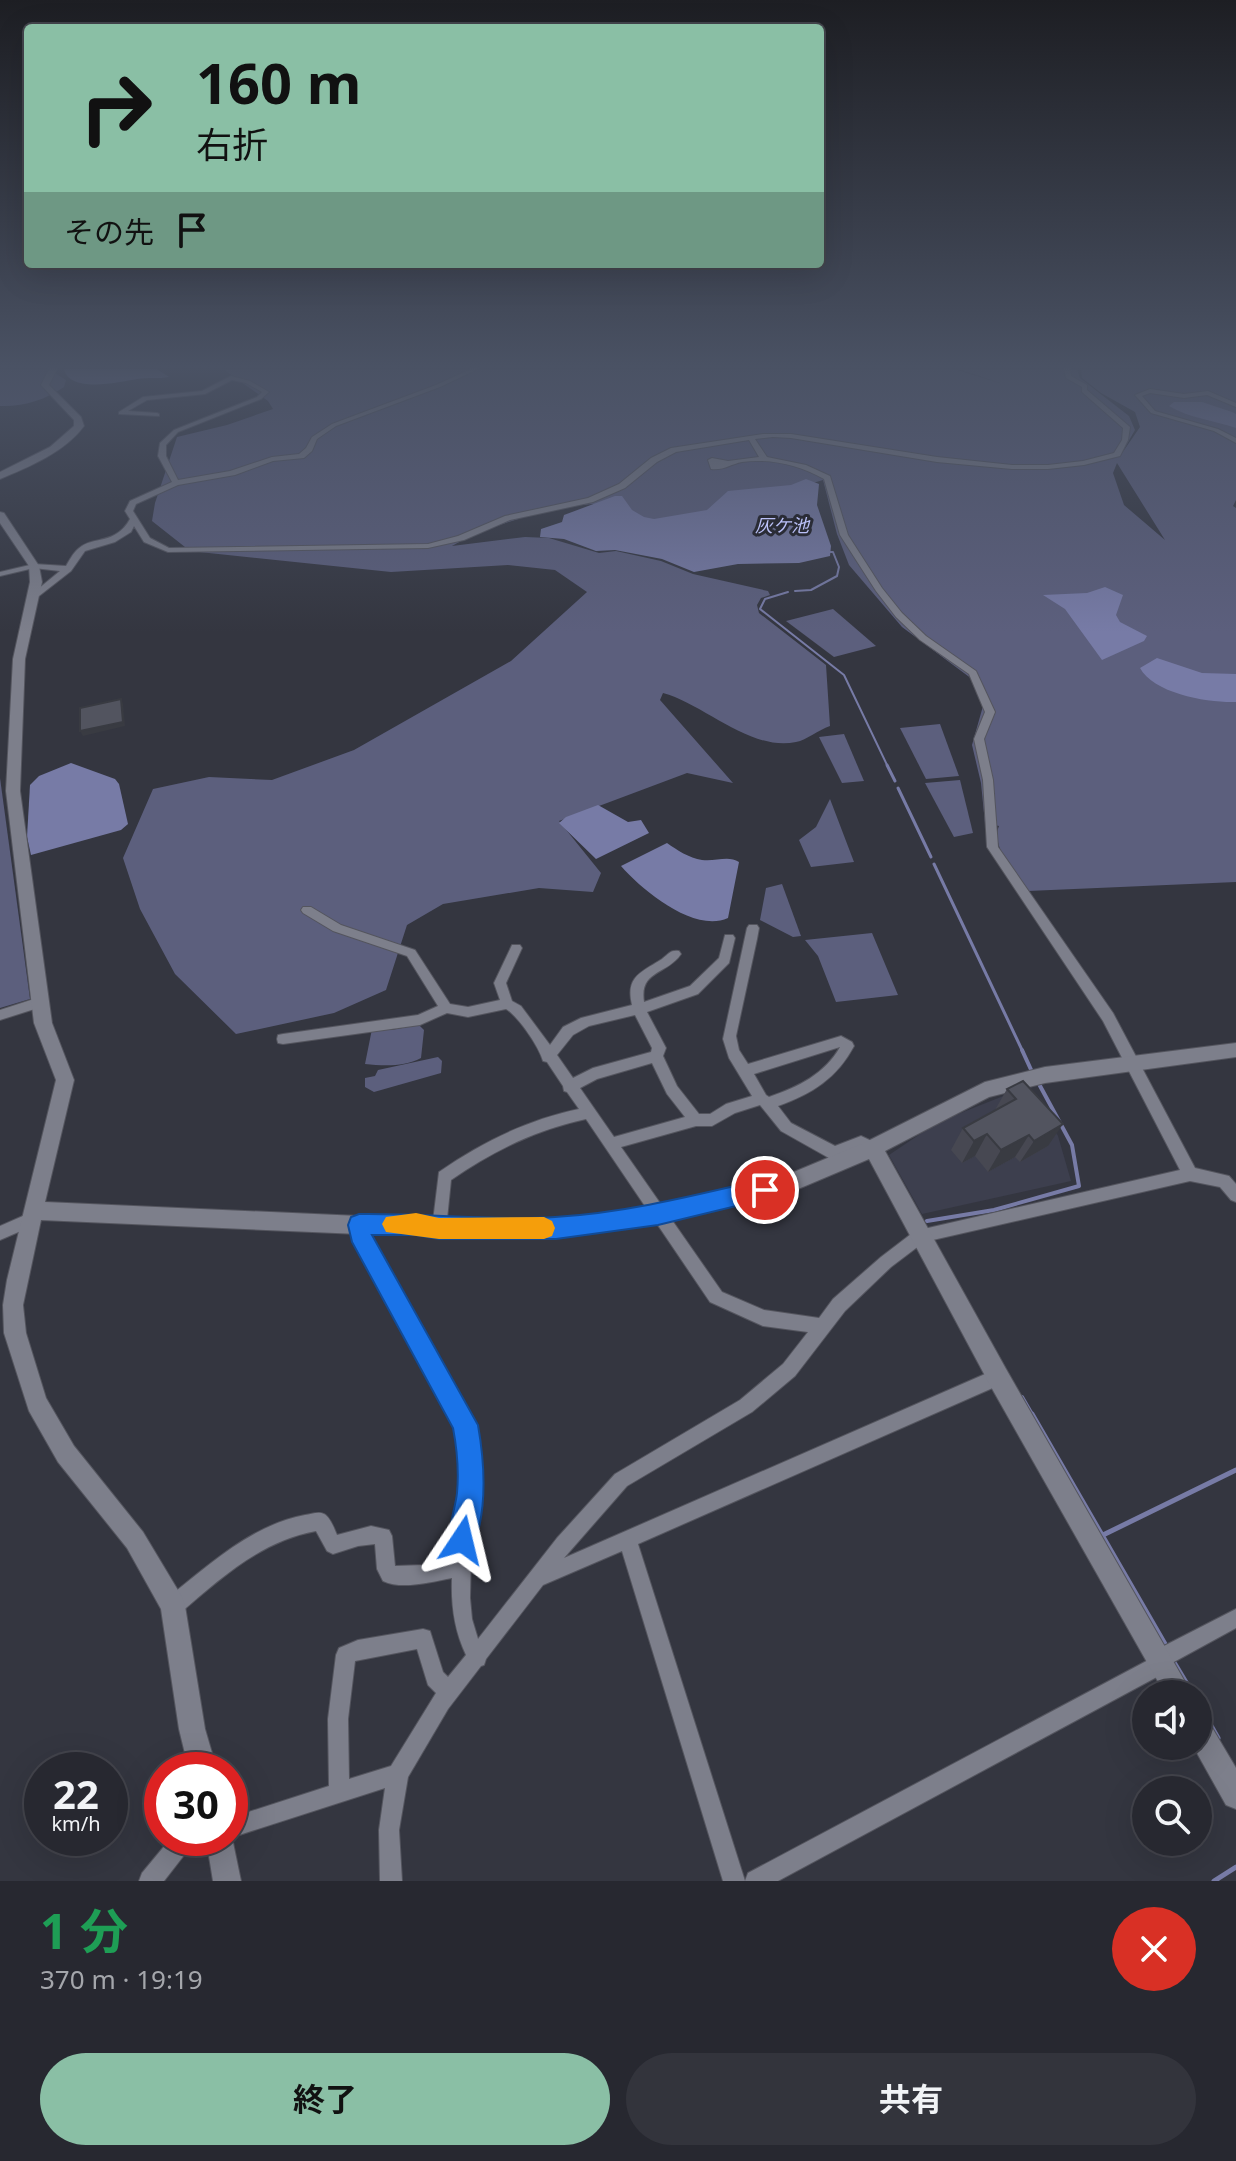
<!DOCTYPE html>
<html lang="ja">
<meta charset="utf-8">
<style>
:root{--surface:#272830;--page:#33343c;--text:#f1f3f6;--muted:#a4a6ab;--line:#43444c;--accent:#8abfa5}
body{margin:0;font-family:"Noto Sans","Noto Sans JP",sans-serif;background:var(--page);color:var(--text);height:100vh;display:flex;flex-direction:column;font-size:30px;white-space:nowrap}
*{box-sizing:border-box;margin:0}
p{font-size:26px;color:var(--muted)}
.icon{flex:none;width:44px;height:44px;fill:none;stroke:currentColor;stroke-width:2;stroke-linecap:round;stroke-linejoin:round}
.map{position:relative;height:1881px;overflow:hidden}
.drawer{display:flex;flex-direction:column;background:var(--surface);flex:1}
.drawer>*{flex:none}
.hud{position:absolute;left:24px;top:24px;width:800px;height:244px;border-radius:8px;box-shadow:0 8px 32px #0002,0 0 0 2px var(--line);background:#8abfa5;color:#111;overflow:hidden}
.fabs{position:absolute;left:1132px;top:1680px;display:grid;gap:16px}
.fabs a{display:grid;place-items:center;width:80px;height:80px;border-radius:50%;background:var(--surface);box-shadow:0 8px 32px #0002,0 0 0 2px var(--line);font-size:40px}
.speed{position:absolute;left:24px;top:1752px;display:flex;gap:16px;font-size:40px;font-weight:700;text-align:center}
.speed>*{display:grid;place-content:center;width:104px;height:104px;border-radius:50%;background:var(--surface);box-shadow:0 8px 32px #0002,0 0 0 2px var(--line);line-height:1}
.speed small{font-size:20px;font-weight:400}
.speed .limit{border:12px solid #d22;background:#fff;color:#111}
.pin{position:absolute;display:grid;place-items:center;width:68px;height:68px;color:#fff;margin:-34px;border:4px solid #fff;border-radius:50%;box-shadow:0 2px 8px #0007}
.me{position:absolute;width:88px;margin:-44px;rotate:10deg;stroke-linejoin:round;filter:drop-shadow(0 0 6px #0008)}
.turn{display:flex;align-items:center;gap:28px;height:168px;padding:0 40px;font-size:36px}
.turn .icon{width:104px;height:104px;stroke-width:2.5}
.turn b{display:block;font-size:56px;line-height:68px}
.then{display:flex;align-items:center;height:76px;padding:0 40px;background:#0003;gap:16px;font-size:30px}
.round{display:grid;place-items:center;flex:none;width:84px;height:84px;border-radius:42px;background:var(--page)}
.headline{display:flex;align-items:center;justify-content:space-between;height:136px;padding:0 40px}
h1{font-size:48px;font-weight:700;line-height:60px;color:#1e9e55}
.cta{display:flex;gap:16px;margin-top:auto;padding:16px 40px}
.cta a{flex:1;height:92px;border-radius:48px;background:var(--accent);color:#111;font-size:32px;font-weight:700;line-height:92px;text-align:center}
.cta a+a{background:var(--page);color:var(--text)}
.map>svg:first-child{display:block}
</style>
<div class="map">
<svg width="1236" height="1881" viewBox="0 0 1236 1881">
<rect width="100%" height="100%" fill="#343640"/>
<polygon fill="#3d3f4e" points="1029,1086 1058,1136 1071,1181 922,1214 889,1155 938,1122"/>
<g fill="#5c5f7d" fill-rule="evenodd">
<path d="M0 369H59L55 373 66 380 64 387C45 400 23 407 0 406Z"/>
<path d="M223 369H954L1000 383 958 369H1077L1080 378 1129 416 1135 430 1120 456 1140 427 1135 412 1101 393 1082 378 1081 369H1236V500L1233 506 1236 508V882L1028 891C1016 874 990 847 999 826L985 823 981 783 972 745 983 706 972 679 902 627 849 565 837 534 823 480C769 496 713 514 656 521 642 523 630 509 617 506 577 496 487 526 452 546L525 537 549 538 599 553 616 551 661 561 693 574 768 591 770 595 761 598 757 605 759 613 826 665 830 726C818 730 807 740 796 742 751 752 704 704 663 693L660 700 733 783 687 773 559 821 601 873 593 892 539 888 443 904 407 925 386 990 334 1013 236 1034 175 974 140 909 123 858 153 789 209 777 272 780 354 750 511 661 587 592 555 570 508 565 391 572 190 551 152 521 155 503 177 437 227 425 273 409 268 401ZM1117 463 1165 540 1124 505 1113 473Z"/>
<polygon points="833,609 876,646 834,657 786,621"/>
<polygon points="940,724 959,776 926,779 900,728"/>
<polygon points="844,734 864,781 842,783 819,737"/>
<polygon points="0,778 30,999 0,1008"/>
<polygon points="960,780 973,833 954,837 925,783"/>
<polygon points="830,799 854,862 811,867 799,840 816,827"/>
<polygon points="782,884 801,936 793,937 760,920 766,888"/>
<polygon points="872,933 898,995 836,1002 818,956 805,940"/>
<path d="M419 1025 424 1030 421 1058C404 1067 384 1066 365 1064L372 1029 391 1030Z"/>
<polygon points="438,1057 442,1061 441,1073 374,1092 365,1087 365,1078 375,1076 378,1070"/>
</g>
<g fill="#777ba6">
<path d="M64 369H157L169 377C159 379 148 377 137 379 119 382 70 394 64 369Z"/>
<path d="M1174 402H1202L1232 412 1236 414V428C1213 420 1189 418 1169 406Z"/>
<polygon points="806,479 819,484 817,505 831,546 830,556 799,563 738,564 694,572 662,559 615,550 596,551 564,539 540,537 541,529 562,522 564,515 615,496 622,496 632,510 644,517 654,519 707,510 728,491 791,485"/>
<polygon points="1105,587 1123,595 1116,615 1120,622 1147,636 1144,641 1102,660 1065,609 1043,595 1087,593"/>
<path d="M1157 658 1202 673 1236 674V702C1209 703 1154 694 1140 668Z"/>
<polygon points="71,763 115,779 119,784 128,824 121,830 31,855 27,837 30,785 39,776"/>
<polygon points="598,805 628,822 641,820 649,833 596,859 559,823 566,817"/>
<path d="M667 843C677 850 689 858 702 860 715 862 728 855 739 862L728 918C694 933 643 891 621 866Z"/>
</g>
<g fill="none" stroke-linecap="round" stroke-linejoin="round">
<g stroke="#777ba6" stroke-width="2">
<polyline points="795,591 811,590 837,576 839,567 833,552 829,552"/>
<polyline points="788,592 765,599 760,609 844,675 888,767"/>
</g>
<g stroke="#777ba6" stroke-width="3">
<polyline points="887,765 895,781"/>
<polyline points="898,788 931,857"/>
<polyline points="934,864 1023,1052"/>
</g>
<g stroke="#777ba6" stroke-width="4">
<polyline points="1022,1050 1033,1074"/>
<polyline points="927,1221 994,1210 1079,1186 1072,1145 1039,1084"/>
<polyline points="1022,1397 1033,1416"/>
</g>
<g stroke="#777ba6" stroke-width="5">
<polyline points="1032,1414 1165,1644"/>
<polyline points="1103,1535 1236,1470"/>
<polyline points="1175,1664 1193,1694"/>
<polyline points="1198,1703 1218,1738"/>
<polyline points="1214,1881 1236,1867"/>
</g>
<g stroke="#54555e" stroke-width="2">
<g id="street">
<path d="M471 369H478L440 387 336 426 317 439 312 451 304 458 273 461 235 475 178 485 136 504 133 511 150 538 169 548 428 544 458 536 505 516 588 498 619 484 651 458 671 448 763 434H791L937 457 1012 465H1048L1083 461 1114 453 1122 440 1123 428 1082 392V387L1066 378 1064 369H1070L1071 376 1087 385V390L1130 427 1128 440 1120 456 1084 465 1048 469H1012L937 462 791 438 773 437 755 439 767 457 806 465 830 476 848 535 882 588 902 613 926 636 976 671 995 712 984 739 993 780 998 847 1113 1013 1195 1168 1229 1176 1236 1184V1202L1231 1200 1220 1187 1190 1181 924 1242 891 1267 845 1311 795 1376 752 1412 627 1486 564 1558 992 1371 998 1369 1004 1371 1006 1377 1004 1383 638 1544 745 1881H723L622 1551 543 1585 486 1659 484 1665 481 1666 448 1709 408 1777 399 1830 402 1881H380L379 1830 385 1788 230 1838H229L230 1818 329 1786 328 1719 336 1655 339 1648 358 1640 423 1629 430 1631 443 1672 448 1677 466 1655C454 1630 451 1605 452 1578 431 1582 402 1590 383 1581L377 1569 375 1544 358 1546 333 1554 327 1551 316 1531C261 1541 221 1578 180 1613L173 1615 166 1613 164 1606 166 1599C208 1566 251 1525 305 1515 311 1514 319 1511 324 1514 330 1517 334 1528 337 1535L371 1526 389 1530 392 1536 395 1566 424 1565 453 1559 462 1476 457 1427 355 1240 352 1225 354 1220 359 1218 364 1220 367 1234 473 1425 480 1476 471 1556 470 1598 472 1619 478 1639 557 1538 615 1474 740 1400 783 1364 808 1332 763 1326 710 1302 586 1119C535 1130 493 1151 451 1180L446 1229 444 1234 439 1236 434 1234 432 1229 439 1172C482 1142 527 1120 579 1109L567 1092 564 1091 563 1086 547 1062 543 1061C539 1047 519 1017 506 1009L468 1017 447 1013 420 1025 283 1044 278 1043 277 1039 278 1035 283 1034 418 1015 438 1006 407 956 333 931 303 913 301 910 303 907H311L341 925 415 950 450 1004 468 1007 500 1000 494 983 512 945H520L522 948 506 983 512 1001 521 1006 550 1045 563 1027 581 1018 632 1005C625 976 642 972 662 959 670 953 670 950 679 951L681 954C667 975 639 970 644 1002L690 986 719 958 725 935H733L735 938 729 963 698 994 647 1012 666 1048 663 1056 677 1086 699 1114H710L726 1104 752 1096 729 1058 723 1039 747 928 749 925H757L759 928 757 939 736 1036 739 1050 748 1064 841 1036 852 1042 854 1046C837 1078 812 1094 778 1106L791 1123 835 1146 861 1136 878 1144 880 1148 878 1152 873 1154 860 1149 834 1159 829 1158 781 1131 760 1105 735 1113 712 1126H696L621 1147 722 1292 764 1310 819 1318 833 1299 881 1257 915 1231 1180 1170 1103 1021 987 847 983 780 974 739 985 712 969 674 920 640 896 617 876 591 840 535 824 479C799 465 770 458 742 462 731 464 723 471 711 469L708 460 712 458 728 461 759 457 749 440 676 452 657 462 625 488 593 502 510 520 464 540 428 548 168 552 144 542 134 526 131 532 115 542 85 551 71 571 39 596 32 594 60 571 34 568 0 576V572L34 564 66 566C69 561 73 553 78 549 93 535 115 546 130 519L125 511 130 501 172 482 158 456 160 443 174 430 257 397 262 392 246 383 232 380 205 394 147 400 128 411 157 413 159 414V416L119 414V412L143 397 202 391 231 376 250 381 269 392 261 399 178 432 166 445V456L178 480 230 471 272 457 299 454 306 448 312 437 332 424 436 385ZM635 1015 652 1048 651 1052 593 1068 573 1078 557 1055 573 1035 589 1026ZM840 1047C825 1074 798 1087 769 1097L766 1095 754 1074ZM652 1063 667 1094 685 1117 614 1137 580 1088 597 1079ZM417 1649 428 1685 436 1693 391 1766 349 1779 348 1719 355 1661Z"/>
<polygon points="1150,389 1184,394 1208,391 1236,403 1236,407 1207,395 1184,398 1150,393 1142,396 1155,411 1218,429 1236,438 1236,443 1214,431 1151,413 1135,395"/>
<polygon points="40,997 44,998 46,1002 44,1006 0,1020 0,1010"/>
<polygon points="32,1212 37,1214 39,1219 37,1224 0,1240 0,1226"/>
<polygon points="1236,1609 1236,1628 1172,1663 1168,1671 778,1881 745,1881 748,1873 1154,1657 1158,1649"/>
<polygon points="171,1838 195,1838 192,1845 164,1881 139,1881 142,1873"/>
</g>
</g>
<g stroke="#54555e" stroke-width="2">
<g id="secondary">
<path d="M49 369H57L49 385 81 417 84 426C65 452 29 467 0 479V472L50 447 74 426V420L41 385Z"/>
<polygon points="0,512 4,513 39,566 42,582 25,659 20,791 52,1023 74,1080 45,1202 359,1216 416,1215 439,1220 556,1219 658,1206 789,1174 866,1142 985,1082 1045,1067 1236,1043 1236,1057 1045,1083 989,1097 885,1151 1006,1369 1192,1694 1165,1694 990,1385 869,1159 791,1192 658,1224 556,1237 439,1238 416,1233 359,1234 41,1220 23,1305 26,1333 46,1398 74,1446 143,1532 182,1597 185,1606 205,1729 217,1770 189,1770 179,1729 161,1609 127,1548 58,1462 29,1411 4,1333 3,1305 7,1280 56,1080 34,1023 6,791 13,659 30,582 29,566 0,523"/>
<polygon points="1198,1715 1207,1719 1236,1768 1236,1809 1226,1805 1193,1746 1198,1746"/>
<polygon points="230,1828 241,1881 213,1881 206,1838 230,1838"/>
</g>
</g>
<use href="#street" fill="#7d7f8b" fill-rule="evenodd"/>
<use href="#secondary" fill="#7d7f8b" fill-rule="evenodd"/>
</g>
<polygon fill="#474852" points="1023,1081 1048,1146 1020,1162 1015,1157 988,1172 975,1156 962,1163 951,1150 963,1128 995,1110 1007,1089"/>
<g fill="#393b42">
<polygon points="121,699 123,704 125,726 83,736 80,731"/>
<polygon points="1063,1124 1048,1146 1020,1162 1034,1141"/>
<polygon points="987,1134 975,1156 962,1163 974,1141"/>
<polygon points="1029,1135 1015,1157 988,1172 1001,1150"/>
</g>
<g fill="#52545f" stroke="#393b42" stroke-width="2">
<polygon points="121,699 123,722 80,731 80,708"/>
<polygon points="1023,1081 1063,1124 1034,1141 1029,1135 1001,1150 987,1134 974,1141 963,1128 1016,1099 1007,1089"/>
</g>
<linearGradient id="sky" x2="0" y2="1"><stop stop-color="#1d1e23"/><stop offset="0.58" stop-color="#4a5264"/><stop offset="1" stop-color="#4a5264" stop-opacity="0"/></linearGradient>
<rect width="1236" height="632" fill="url(#sky)"/>
<path fill="#1a73e8" stroke="#114b97" stroke-width="2" d="M765 1179 773 1182 776 1190 773 1197 658 1225 556 1239H439L416 1235H372L478 1425C485 1465 488 1511 472 1550L462 1554 453 1550C445 1532 455 1512 457 1493 459 1471 457 1449 453 1428L352 1242 348 1225 351 1217 359 1214C425 1213 489 1221 555 1217 626 1213 696 1195 765 1179Z"/>
<polygon fill="#f59e0b" points="416,1213 439,1218 544,1217 552,1221 555,1228 552,1236 544,1239 439,1239 386,1232 382,1224 386,1217"/>
<g text-anchor="middle" dominant-baseline="central" stroke-width="6" stroke-linejoin="round" paint-order="stroke">
<g font-size="18" font-style="italic" fill="#bac0f7" stroke="#2a2c36">
<text x="782" y="525">灰ケ池</text>
</g>
</g>
</svg>
<div class="fabs">
<a><svg class="icon" aria-label="sound" viewBox="0 0 24 24"><path d="M4 9h4l5-4v14l-5-4H4zM17 9q2 3 0 6"/></svg></a>
<a><svg class="icon" aria-label="search" viewBox="0 0 24 24"><circle cx="10" cy="10" r="6"/><path d="M15 15l6 6"/></svg></a>
</div>
<div class="speed"><div>22<small>km/h</small></div><div class="limit">30</div></div>
<div class="pin" style="left:765px;top:1190px;background:#d93025"><svg class="icon" aria-label="arrive" viewBox="0 0 24 24"><path d="M6 21V4h12l-3 4 3 4H6"/></svg></div>
<svg class="me" style="left:462px;top:1540px" viewBox="-20 -20 40 40"><path d="M0-17L14 15 0 8-14 15z" fill="#1a73e8" stroke="#fff" stroke-width="4"/></svg>
<div class="hud">
<div class="turn"><svg class="icon" aria-label="right" viewBox="0 0 24 24"><path d="M7 20v-9h11M14 6l5 5-5 5"/></svg><div><b>160 m</b>右折</div></div>
<div class="then">その先<svg class="icon" aria-label="arrive" viewBox="0 0 24 24"><path d="M6 21V4h12l-3 4 3 4H6"/></svg></div>
</div>
</div>
<section class="drawer">
<div class="headline"><div><h1>1 分</h1><p>370 m · 19:19</p></div><a class="round" style="background:#d93025;color:#fff"><svg class="icon" aria-label="close" viewBox="0 0 24 24"><path d="M6 6l12 12M18 6L6 18"/></svg></a></div>
<div class="cta"><a>終了</a><a>共有</a></div>
</section>
